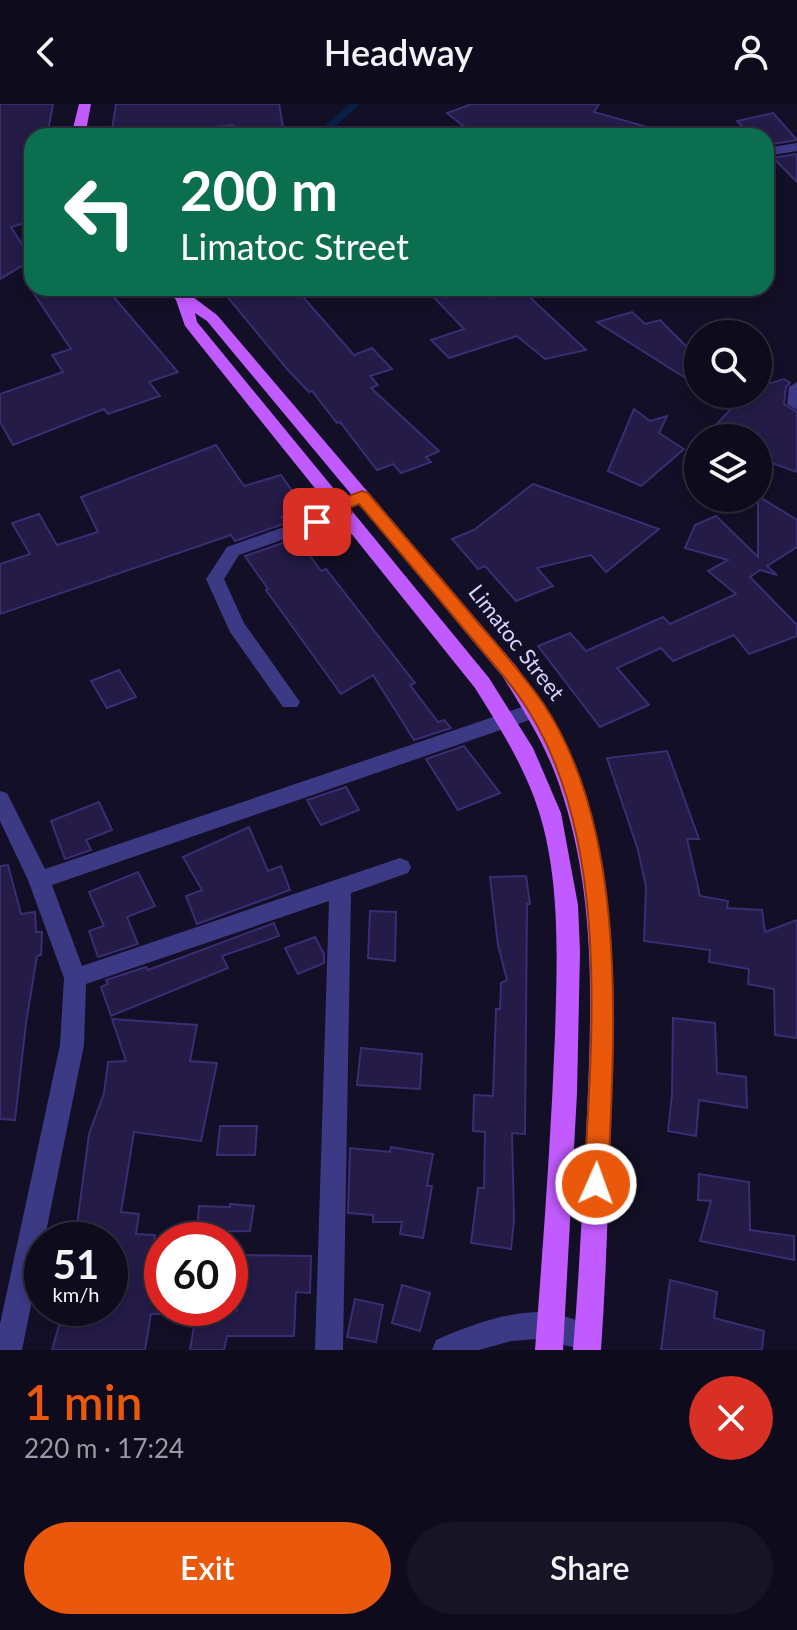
<!DOCTYPE html>
<meta charset="utf-8">
<style>
:root{--surface:#0e0b1c;--page:#171425;--text:#f1f3f6;--muted:#9b9ba3;--line:#2e2b3b;--accent:#ea580c}
body{margin:0;font-family:Lato,sans-serif;background:var(--page);color:var(--text);height:100vh;display:flex;flex-direction:column;font-size:30px;white-space:nowrap}
*{box-sizing:border-box;margin:0}
p{font-size:26px;color:var(--muted)}
.icon{flex:none;width:44px;height:44px;fill:none;stroke:currentColor;stroke-width:2;stroke-linecap:round;stroke-linejoin:round}
.map{position:relative;height:1246px;overflow:hidden}
.side{display:flex;flex-direction:column;background:var(--surface);flex:1}
.side>*{flex:none}
.banner{position:absolute;left:24px;top:24px;width:750px;height:168px;border-radius:24px;box-shadow:0 4px 12px #0003,0 0 0 2px var(--line);background:#0b6e4f;color:#fff;overflow:hidden}
.buttons{position:absolute;left:684px;top:216px;display:grid;gap:16px}
.buttons a{display:grid;place-items:center;width:88px;height:88px;border-radius:50%;background:var(--surface);box-shadow:0 4px 12px #0003,0 0 0 2px var(--line);font-size:40px}
.speed{position:absolute;left:24px;top:1118px;display:flex;gap:16px;font-size:40px;font-weight:700;text-align:center}
.speed>*{display:grid;place-content:center;width:104px;height:104px;border-radius:50%;background:var(--surface);box-shadow:0 4px 12px #0003,0 0 0 2px var(--line);line-height:1}
.speed small{font-size:20px;font-weight:400}
.speed .limit{border:12px solid #d22;background:#fff;color:#111}
.pin{position:absolute;display:grid;place-items:center;width:68px;height:68px;color:#fff;margin:-34px;border-radius:16px;box-shadow:0 4px 12px #0006}
.me{position:absolute;width:88px;margin:-44px;rotate:2deg;stroke-linejoin:round;filter:drop-shadow(0 0 6px #0008)}
.turn{display:flex;align-items:center;gap:28px;height:168px;padding:0 24px;font-size:36px}
.turn .icon{width:104px;height:104px;stroke-width:2.5}
.turn b{display:block;font-size:56px;line-height:68px}
.round{display:grid;place-items:center;flex:none;width:84px;height:84px;border-radius:42px;background:var(--page)}
.headline{display:flex;align-items:center;justify-content:space-between;height:136px;padding:0 24px}
h1{font-size:48px;font-weight:600;line-height:60px;color:var(--accent)}
.primary-button{display:flex;gap:16px;margin-top:auto;padding:16px 24px}
.primary-button a{flex:1;height:92px;border-radius:48px;background:var(--accent);color:#fff;font-size:32px;font-weight:600;line-height:92px;text-align:center}
.primary-button a+a{background:var(--page);color:var(--text)}
header{display:flex;justify-content:space-between;align-items:center;height:104px;padding:0 24px;background:var(--surface);font-size:36px;font-weight:600}
.map>svg:first-child{display:block}
</style>
<header><svg class="icon" aria-label="back" viewBox="0 0 24 24"><path d="M15 5l-7 7 7 7"/></svg>Headway<svg class="icon" aria-label="person" viewBox="0 0 24 24"><circle cx="12" cy="8" r="4"/><path d="M4 21q1-7 8-7t8 7"/></svg></header>
<div class="map">
<svg width="797" height="1246" viewBox="0 0 797 1246">
<rect width="100%" height="100%" fill="#130f26"/>
<g fill="none" stroke-linecap="round" stroke-linejoin="round">
<g stroke="#0a1f44" stroke-width="7">
<polyline points="318,32 355,0"/>
<polyline points="0,149 32,131"/>
</g>
</g>
<g fill="#241b47" stroke="#3b2d73" stroke-width="2">
<polygon points="0,0 53,0 47,32 32,32 32,117 11,123 32,156 0,175"/>
<polygon points="116,0 279,0 284,29 236,32 233,21 169,28 171,32 111,32"/>
<polygon points="472,0 599,0 594,8 654,25 653,32 476,32 447,9"/>
<polygon points="773,9 797,36 766,41 766,32 751,32 737,17"/>
<polygon points="797,50 797,78 773,54"/>
<polygon points="30,184 106,184 178,268 149,278 160,292 108,310 104,305 13,341 0,318 0,290 63,268 52,251 71,245"/>
<polygon points="220,184 295,184 354,251 372,244 392,265 370,272 378,281 371,284 439,347 426,353 431,358 401,369 393,360 377,366 340,318 337,319 312,287 309,288 287,265"/>
<polygon points="425,184 481,184 484,191 491,194 500,190 501,184 520,184 586,246 545,255 517,232 449,254 431,236 464,225"/>
<polygon points="632,208 645,220 660,216 688,244 698,240 698,282 597,218"/>
<polygon points="784,275 790,279 786,283 784,300 797,308 797,368 758,354 758,334 732,334 713,324 745,290 758,290 758,283"/>
<polygon points="634,305 650,317 667,312 659,329 684,345 641,382 608,367"/>
<polygon points="216,341 244,382 281,371 305,405 281,413 286,419 235,437 231,431 0,510 0,460 30,450 12,419 39,410 57,441 98,428 81,393"/>
<polygon points="533,380 659,425 606,468 591,451 537,464 553,482 516,497 485,462 478,465 452,435 474,426"/>
<polygon points="758,392 797,416 797,443 767,462 777,471 760,466 750,473 797,521 797,532 749,550 734,531 673,557 661,544 617,564 649,601 600,623 538,542 570,529 586,547 663,513 670,520 736,490 708,467 728,456 685,444 695,421 716,412 758,453"/>
<polygon points="297,434 321,467 326,465 415,579 410,581 438,618 444,616 451,624 414,636 373,571 341,590 266,486 268,485 245,452"/>
<polygon points="119,566 136,593 107,604 91,577"/>
<polygon points="464,642 500,689 458,706 426,655"/>
<polygon points="667,647 699,735 687,735 700,792 728,797 727,804 762,806 765,828 797,816 797,934 775,931 774,885 748,880 749,865 709,858 710,846 644,837 646,783 638,746 607,654"/>
<polygon points="346,683 359,706 321,721 307,696"/>
<polygon points="99,698 112,726 86,736 91,746 65,755 51,717"/>
<polygon points="249,723 268,767 281,762 290,786 197,820 186,792 202,786 183,753"/>
<polygon points="8,761 21,810 35,808 36,828 42,828 41,851 37,852 26,919 15,1016 0,1015 0,762"/>
<polygon points="138,768 155,802 127,813 138,840 98,853 89,827 104,822 89,788"/>
<polygon points="526,772 530,800 527,800 525,1030 512,1029 514,1116 511,1145 471,1139 478,1084 484,1084 485,1028 473,1027 474,991 493,992 496,905 500,905 501,879 507,876 498,841 490,773"/>
<polygon points="370,807 396,808 395,857 368,854"/>
<polygon points="274,819 279,832 222,852 228,864 111,912 101,883 108,880 106,876 146,863 148,866"/>
<polygon points="315,833 324,850 324,859 298,870 285,844"/>
<polygon points="673,914 715,919 717,969 746,973 747,1004 699,996 696,1032 668,1027 672,991"/>
<polygon points="112,915 197,921 190,957 217,959 201,1037 134,1028 121,1108 139,1110 136,1130 155,1131 149,1178 162,1178 162,1210 151,1210 145,1246 52,1246 64,1204 110,1204 110,1136 75,1136 89,1030 104,989 108,958 126,957"/>
<polygon points="361,944 422,950 420,985 357,981"/>
<polygon points="220,1022 257,1022 255,1051 217,1051"/>
<polygon points="391,1043 433,1050 427,1082 432,1082 423,1134 400,1130 402,1118 373,1118 373,1111 348,1109 350,1044 390,1048"/>
<polygon points="699,1070 749,1078 750,1126 794,1132 794,1156 700,1137 711,1097 698,1096"/>
<polygon points="230,1100 254,1102 250,1127 197,1128 199,1102 230,1103"/>
<polygon points="239,1151 311,1152 310,1189 296,1188 294,1232 227,1232 224,1246 190,1246 197,1204 237,1207"/>
<polygon points="670,1176 717,1188 714,1214 764,1227 762,1246 661,1246"/>
<polygon points="402,1181 430,1189 420,1227 392,1219"/>
<polygon points="355,1195 383,1201 376,1238 347,1233"/>
</g>
<g fill="none" stroke-linecap="round" stroke-linejoin="round">
<g fill="#3d3a85" fill-rule="evenodd">
<polygon points="797,39 797,47 766,52 766,44"/>
<polygon points="484,184 498,184 499,187 492,191 487,190"/>
<polygon points="797,278 797,305 795,305 787,300 789,283"/>
<polygon points="344,402 353,408 350,412 239,451 224,475 244,519 300,598 297,603 283,603 230,528 206,475 227,443"/>
<polygon points="537,598 544,601 547,606 544,611 52,781 82,862 400,754 408,757 411,763 408,769 351,789 343,1246 315,1246 329,797 86,880 84,941 22,1246 0,1246 0,1220 60,941 64,874 28,776 0,717 0,687 7,689 45,765"/>
<path d="M538 1208 560 1211 598 1223 602 1233 598 1243 586 1246 538 1235 511 1237 479 1246H432L436 1236C469 1222 502 1209 538 1208Z"/>
</g>
<g fill="#c25bff" fill-rule="evenodd">
<polygon points="79,0 91,0 85,32 71,32"/>
<path d="M166 184H181L217 211 517 563C541 600 565 638 580 680 621 794 615 915 610 1034 608 1105 606 1175 601 1246H573C579 1176 582 1105 586 1034 591 915 599 795 559 680 546 642 524 607 503 573L207 217 195 209 197 218 489 574 533 644 561 709 578 801 580 847 577 989 563 1246H535C543 1141 551 1036 555 931 557 858 561 778 539 708 525 663 500 624 475 584L185 222 176 196Z"/>
</g>
</g>
<path fill="#ea580c" stroke="#983908" stroke-width="2" d="M362 387 368 389C403 431 439 472 474 514 498 542 522 569 543 599 630 730 614 929 608 1080L604 1088 596 1091 588 1088 584 1080C592 933 610 742 531 611 513 580 487 553 464 525 429 483 394 441 359 400L349 404 352 408 349 412 317 423 309 418 311 414 333 406 330 402 333 398Z"/>
<g text-anchor="middle" dominant-baseline="central" stroke-width="8" stroke-linejoin="round" paint-order="stroke">
<g font-size="22" fill="#d9d4ff" stroke="#130f26">
<text transform="translate(517 538) rotate(52)">Limatoc Street</text>
</g>
</g>
</svg>
<div class="buttons">
<a><svg class="icon" aria-label="search" viewBox="0 0 24 24"><circle cx="10" cy="10" r="6"/><path d="M15 15l6 6"/></svg></a>
<a><svg class="icon" aria-label="layers" viewBox="0 0 24 24"><path d="M12 4l9 5-9 5-9-5zM3 14l9 5 9-5"/></svg></a>
</div>
<div class="speed"><div>51<small>km/h</small></div><div class="limit">60</div></div>
<div class="pin" style="left:317px;top:418px;background:#d93025"><svg class="icon" aria-label="arrive" viewBox="0 0 24 24"><path d="M6 21V4h12l-3 4 3 4H6"/></svg></div>
<svg class="me" style="left:596px;top:1080px" viewBox="-20 -20 40 40"><circle r="17" fill="#ea580c" stroke="#fff" stroke-width="3"/><path d="M0-11L8 9 0 5-8 9z" fill="#fff"/></svg>
<div class="banner">
<div class="turn"><svg class="icon" aria-label="left" viewBox="0 0 24 24"><path d="M17 20v-9H6M10 6l-5 5 5 5"/></svg><div><b>200 m</b>Limatoc Street</div></div>
</div>
</div>
<section class="side">
<div class="headline"><div><h1>1 min</h1><p>220 m · 17:24</p></div><a class="round" style="background:#d93025;color:#fff"><svg class="icon" aria-label="close" viewBox="0 0 24 24"><path d="M6 6l12 12M18 6L6 18"/></svg></a></div>
<div class="primary-button"><a>Exit</a><a>Share</a></div>
</section>
